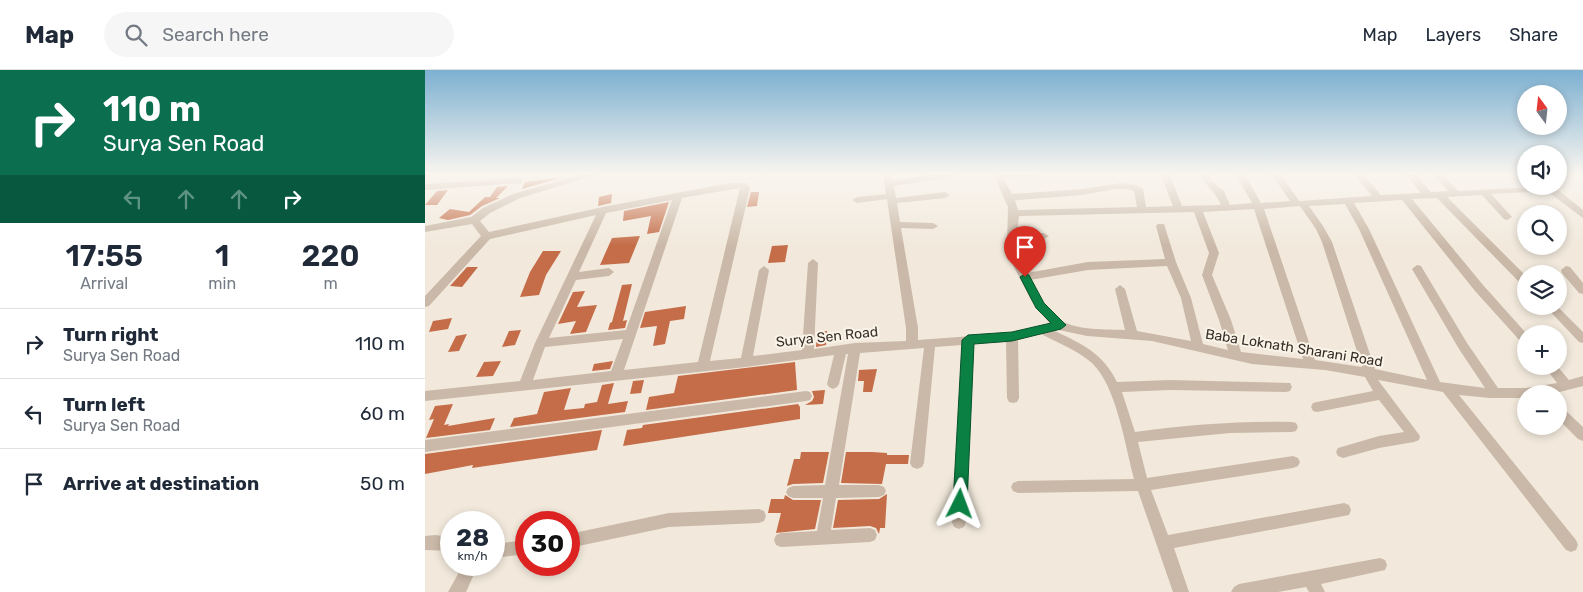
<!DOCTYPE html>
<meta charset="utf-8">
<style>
:root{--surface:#fff;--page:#f6f6f7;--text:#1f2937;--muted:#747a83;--line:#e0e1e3}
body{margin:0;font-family:Rubik,sans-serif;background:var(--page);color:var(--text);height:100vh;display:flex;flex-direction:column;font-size:19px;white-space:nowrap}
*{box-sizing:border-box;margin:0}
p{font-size:16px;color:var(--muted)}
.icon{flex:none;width:28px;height:28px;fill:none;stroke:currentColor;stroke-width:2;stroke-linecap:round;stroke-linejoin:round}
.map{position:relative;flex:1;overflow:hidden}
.drawer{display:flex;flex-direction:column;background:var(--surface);width:425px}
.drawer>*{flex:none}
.hud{background:#0b6e4f;color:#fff;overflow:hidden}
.needle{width:32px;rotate:345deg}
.controls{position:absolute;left:1092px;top:15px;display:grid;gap:10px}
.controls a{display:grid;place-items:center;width:50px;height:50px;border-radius:50%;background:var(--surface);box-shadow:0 2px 8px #0003;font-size:25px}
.speed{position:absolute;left:15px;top:441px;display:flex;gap:10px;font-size:25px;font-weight:700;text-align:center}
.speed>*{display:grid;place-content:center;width:65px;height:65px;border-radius:50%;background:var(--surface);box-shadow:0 2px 8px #0003;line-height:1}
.speed small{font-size:12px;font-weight:400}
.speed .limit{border:8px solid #d22;background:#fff;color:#111}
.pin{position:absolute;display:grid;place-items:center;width:42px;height:42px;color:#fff;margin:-51px -21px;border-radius:50% 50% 50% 0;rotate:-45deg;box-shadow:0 0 5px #0007}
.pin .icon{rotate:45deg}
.me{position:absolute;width:55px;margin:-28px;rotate:3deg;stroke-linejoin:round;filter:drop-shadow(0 0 4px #0008)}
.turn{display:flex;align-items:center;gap:18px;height:105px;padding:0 20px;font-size:22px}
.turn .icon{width:65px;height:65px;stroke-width:2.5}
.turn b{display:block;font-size:35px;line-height:42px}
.lanes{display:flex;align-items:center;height:48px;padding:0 20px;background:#0003;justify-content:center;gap:25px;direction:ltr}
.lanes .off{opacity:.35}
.eta{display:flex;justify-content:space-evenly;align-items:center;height:85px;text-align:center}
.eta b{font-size:30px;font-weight:600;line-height:35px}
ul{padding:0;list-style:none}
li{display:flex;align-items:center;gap:15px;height:70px;padding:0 20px;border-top:1px solid var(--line)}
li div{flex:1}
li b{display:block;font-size:19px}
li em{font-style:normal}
header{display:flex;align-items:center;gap:30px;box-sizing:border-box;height:70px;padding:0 25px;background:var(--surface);border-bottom:1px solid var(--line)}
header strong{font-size:24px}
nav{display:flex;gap:28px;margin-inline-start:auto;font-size:18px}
.search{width:350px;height:45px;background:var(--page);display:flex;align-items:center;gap:12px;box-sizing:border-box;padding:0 18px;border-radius:28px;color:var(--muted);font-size:19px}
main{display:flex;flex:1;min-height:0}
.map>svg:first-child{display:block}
</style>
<header>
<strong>Map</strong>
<div class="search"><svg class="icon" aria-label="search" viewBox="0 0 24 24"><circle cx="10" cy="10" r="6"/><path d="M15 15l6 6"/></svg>Search here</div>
<nav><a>Map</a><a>Layers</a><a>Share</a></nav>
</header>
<main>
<section class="drawer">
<div class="hud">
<div class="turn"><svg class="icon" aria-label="right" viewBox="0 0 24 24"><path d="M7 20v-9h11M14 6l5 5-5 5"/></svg><div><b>110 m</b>Surya Sen Road</div></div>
<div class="lanes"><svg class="icon off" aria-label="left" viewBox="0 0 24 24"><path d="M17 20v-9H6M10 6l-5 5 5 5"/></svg><svg class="icon off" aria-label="ahead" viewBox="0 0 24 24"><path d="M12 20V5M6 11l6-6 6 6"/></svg><svg class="icon off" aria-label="ahead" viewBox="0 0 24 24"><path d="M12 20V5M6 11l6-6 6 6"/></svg><svg class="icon" aria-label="right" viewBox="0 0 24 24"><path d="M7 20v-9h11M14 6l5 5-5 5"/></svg></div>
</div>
<div class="eta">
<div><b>17:55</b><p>Arrival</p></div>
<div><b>1</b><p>min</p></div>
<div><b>220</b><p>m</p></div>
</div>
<ul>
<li><svg class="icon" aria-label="right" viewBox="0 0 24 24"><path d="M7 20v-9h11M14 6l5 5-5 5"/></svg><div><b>Turn right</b><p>Surya Sen Road</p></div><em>110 m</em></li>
<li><svg class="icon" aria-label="left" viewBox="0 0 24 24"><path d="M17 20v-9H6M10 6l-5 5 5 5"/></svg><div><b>Turn left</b><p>Surya Sen Road</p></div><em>60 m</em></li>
<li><svg class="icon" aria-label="arrive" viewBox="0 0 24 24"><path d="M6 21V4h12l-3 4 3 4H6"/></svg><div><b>Arrive at destination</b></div><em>50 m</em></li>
</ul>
</section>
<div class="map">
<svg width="1158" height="522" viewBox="0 0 1158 522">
<rect width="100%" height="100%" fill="#f2e9dc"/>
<g fill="#c46d48">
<polygon points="132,108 132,109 97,119 100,112"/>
<polygon points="83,116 71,128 75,128 57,136 45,145 23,150 14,148 25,139 44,142 60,127 65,127 72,117"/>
<polygon points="23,120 12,135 0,135 12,121"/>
<polygon points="326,122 334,122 332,136 322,137"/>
<polygon points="187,124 186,133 173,136 174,127"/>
<polygon points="244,132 234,162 222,164 226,146 198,151 199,141"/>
<polygon points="215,166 204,193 175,195 187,168"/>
<polygon points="363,175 360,192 343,193 347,176"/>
<polygon points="118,181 136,181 121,205 114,225 95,227 105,202"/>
<polygon points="42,197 53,197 37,217 25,216"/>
<polygon points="207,214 198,251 202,250 200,258 183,260 185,253 187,252 197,215"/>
<polygon points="160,221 152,237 172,235 161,262 145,264 151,251 133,254 148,222"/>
<polygon points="261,236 259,249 245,251 240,274 228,276 232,256 215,258 220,242"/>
<polygon points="27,248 23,259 4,262 8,251"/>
<polygon points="96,260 90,275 77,277 84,261"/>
<polygon points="402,261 401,275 391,277 392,262"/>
<polygon points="42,264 34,281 23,282 31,266"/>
<polygon points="76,291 68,306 51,307 59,292"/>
<polygon points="188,291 185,299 167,301 169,294"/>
<polygon points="370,292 372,320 221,340 224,327 249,323 253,306"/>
<polygon points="452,299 447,322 438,322 439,311 433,311 434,300"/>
<polygon points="219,310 216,323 205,324 208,311"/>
<polygon points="189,313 183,334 203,331 200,342 85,357 89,348 112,344 119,322 146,318 139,340 159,338 160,334 172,332 177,315"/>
<polygon points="400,320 398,334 380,335 387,331 389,327 387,321"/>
<polygon points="28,334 19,355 24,354 23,356 70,348 65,360 1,368 9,349 4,350 10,336"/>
<polygon points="373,334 375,337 375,349 198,376 202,360 217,358 218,355"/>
<polygon points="177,360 172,380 47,398 48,395 0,404 0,384"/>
<polygon points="376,382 404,382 398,413 368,414 362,416 369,389 375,389"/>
<polygon points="421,382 447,382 462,383 462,385 484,385 483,394 461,394 457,414 416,413"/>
<polygon points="462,424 460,458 455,458 454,464 451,458 445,456 408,458 413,430 454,429"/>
<polygon points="360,425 368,430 396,430 390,459 351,463 356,443 343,443 346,429 359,429"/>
</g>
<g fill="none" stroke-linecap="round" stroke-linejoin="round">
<g fill="#cab9a8" fill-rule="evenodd">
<path d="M161 103H177L95 128 65 143 55 151 64 162 178 137 304 113H321L325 118 285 291 316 288 334 200 339 196 344 200 328 286 377 280 383 193 388 189 393 193 389 279 430 273 481 271V258L462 129 432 133 427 130 432 127 461 124 458 103H467L468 111 513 103H536L532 106 469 116 471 128 520 122 525 125 520 128 472 133 475 152 508 153 513 156 508 159 476 158 493 258V270L587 263 625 254 606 230 588 195 582 175 583 137 568 103H618L614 106 579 109 587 124 657 119 696 113 711 115 718 119 721 137 748 136 735 103H744L757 136 796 135C791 122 780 116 775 103H784L787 111 799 121 805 135 827 133 810 103H819L836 133 865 131 846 103H855L874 131 947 126 928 103H937L956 125 996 123 980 103H989L1006 122 1023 121 1007 103H1016L1033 121 1128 116 1158 140V148L1122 121 1066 124 1087 147 1082 150 1079 149 1057 125 1022 127 1101 206V216L1097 215 1012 128 987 129 1058 215 1102 264 1101 274 1097 273 1050 221 977 130 929 133 944 159 1015 312 1060 318 1034 279 987 199 992 195 996 196 1042 273 1073 318H1101L1132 313 1119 296H1132L1144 310 1158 306V316L1127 324H1101V328H1065L1034 325 1151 470 1153 475 1151 480 1146 482 1141 480 1018 322 953 310 995 366 994 370 989 372 954 378 918 388 913 386 911 382 913 378 954 366 979 362 954 330 892 342 888 341 886 337 888 333 892 332 948 321 940 307 900 300 827 294 727 271 662 266 634 260 630 261C657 274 678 283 692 312L745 310 865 313 867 317 865 321 861 322 745 320 697 322 710 362C762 355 814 351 867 352L871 353 873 357 871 361 867 362 805 363 713 372 722 408 868 386 873 388 875 392 873 396 868 398 726 420 743 465 919 433 924 435 926 440 924 445 749 478 764 522H748L713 421 593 423 588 421 586 417 588 413 593 411 709 409C700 376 692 317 667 293 652 280 633 273 616 264L593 270 594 328 592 332 588 333 584 332 582 328 581 272 549 274 541 452 539 457 534 459 529 457 527 452 537 275 510 277 499 393 497 397 492 399 487 397 485 393 499 278 435 283 414 415H454L459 417 461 421 459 425 454 427 411 428 406 460 445 458 450 460 452 465 450 470 445 472 356 477 351 475 349 470 351 465 356 463 392 461 398 428H368L363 426 361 422 363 418 368 416 400 415 423 284H421L414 314 412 317 408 319 404 317 402 314 409 285 321 297 0 331V321L95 311 110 273 171 145 65 169 4 236 0 237V226L56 166 47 154 0 162V156L46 147 58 138 88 124ZM315 118 273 292 199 300 257 128ZM690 119H702L709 121 712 137 593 140 590 130 657 125ZM247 130 201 260 124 268 151 210 184 206 189 202 184 198 154 202 181 143ZM920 134 934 159 1002 310 950 299 907 172 898 156 884 136ZM875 136 891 159 897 172 937 297 890 290 839 139ZM829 139 878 289 816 282 806 250 787 205 794 183 778 142ZM769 142 784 183 777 205 794 250 803 280 778 274 766 228 751 192 739 154H733L731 156 740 189 663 192 602 203 592 175V170L619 169 624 166 619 163 592 164 594 146ZM742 196 756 228 766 271 712 261 700 219 695 215 690 219 700 260C681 259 653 261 635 250 622 242 612 223 605 210L663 200ZM198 269 186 301 108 310 120 277Z"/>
<polygon points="94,108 97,109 97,113 0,120 0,114"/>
<polygon points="1141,196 1145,197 1158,213 1158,224 1154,223 1137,203 1136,200"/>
<polygon points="1120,236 1132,236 1158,262 1158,273 1154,272"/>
<polygon points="381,321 385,322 387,326 385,330 381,331 0,382 0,370"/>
<polygon points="1134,337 1138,338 1158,357 1158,371 1153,369 1134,350"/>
<polygon points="334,439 339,441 341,446 339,451 334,453 244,457 144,478 144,464 244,443"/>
<polygon points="10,465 26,467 26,481 0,480 0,466"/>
<polygon points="101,470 101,484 69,488 69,474"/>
<polygon points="955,488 960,490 962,495 960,500 896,514 900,522 884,522 881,517 853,522 806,522 809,517 814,514"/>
<polygon points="38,495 53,495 42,520 41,522 23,522"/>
</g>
</g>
<linearGradient id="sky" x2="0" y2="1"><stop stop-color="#7cb0d1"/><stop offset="0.59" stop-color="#f9f5ef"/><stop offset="1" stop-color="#f9f5ef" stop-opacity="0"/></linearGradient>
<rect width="1158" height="176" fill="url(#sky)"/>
<polygon fill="#0b8043" stroke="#07532c" points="600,204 604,205 619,233 641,255 636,259 587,271 549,274 542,434 540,438 535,440 530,438 528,434 537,270 543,265 587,262 626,253 611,238 595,207"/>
<g text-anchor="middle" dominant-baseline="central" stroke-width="4" stroke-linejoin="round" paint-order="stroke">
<g font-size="14" fill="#372e28" stroke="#f9f3e8">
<text transform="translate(402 267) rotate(-6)">Surya Sen Road</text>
<text transform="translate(869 278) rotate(9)">Baba Loknath Sharani Road</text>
</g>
</g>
</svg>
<div class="controls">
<a><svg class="needle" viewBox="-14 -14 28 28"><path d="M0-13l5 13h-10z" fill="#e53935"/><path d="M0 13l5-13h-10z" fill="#747a83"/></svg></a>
<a><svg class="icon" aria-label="sound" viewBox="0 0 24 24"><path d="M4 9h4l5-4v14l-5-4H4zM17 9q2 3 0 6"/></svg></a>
<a><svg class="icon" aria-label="search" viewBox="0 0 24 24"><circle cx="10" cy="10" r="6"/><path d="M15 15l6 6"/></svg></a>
<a><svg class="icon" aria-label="layers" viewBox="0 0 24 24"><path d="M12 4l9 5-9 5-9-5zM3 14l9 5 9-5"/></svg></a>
<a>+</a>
<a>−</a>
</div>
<div class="speed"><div>28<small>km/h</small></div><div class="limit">30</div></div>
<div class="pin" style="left:600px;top:207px;background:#d93025"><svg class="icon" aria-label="arrive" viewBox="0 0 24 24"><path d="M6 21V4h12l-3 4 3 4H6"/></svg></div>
<svg class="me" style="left:535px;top:434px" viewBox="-20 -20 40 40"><path d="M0-17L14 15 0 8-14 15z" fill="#0b8043" stroke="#fff" stroke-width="4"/></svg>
</div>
</main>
